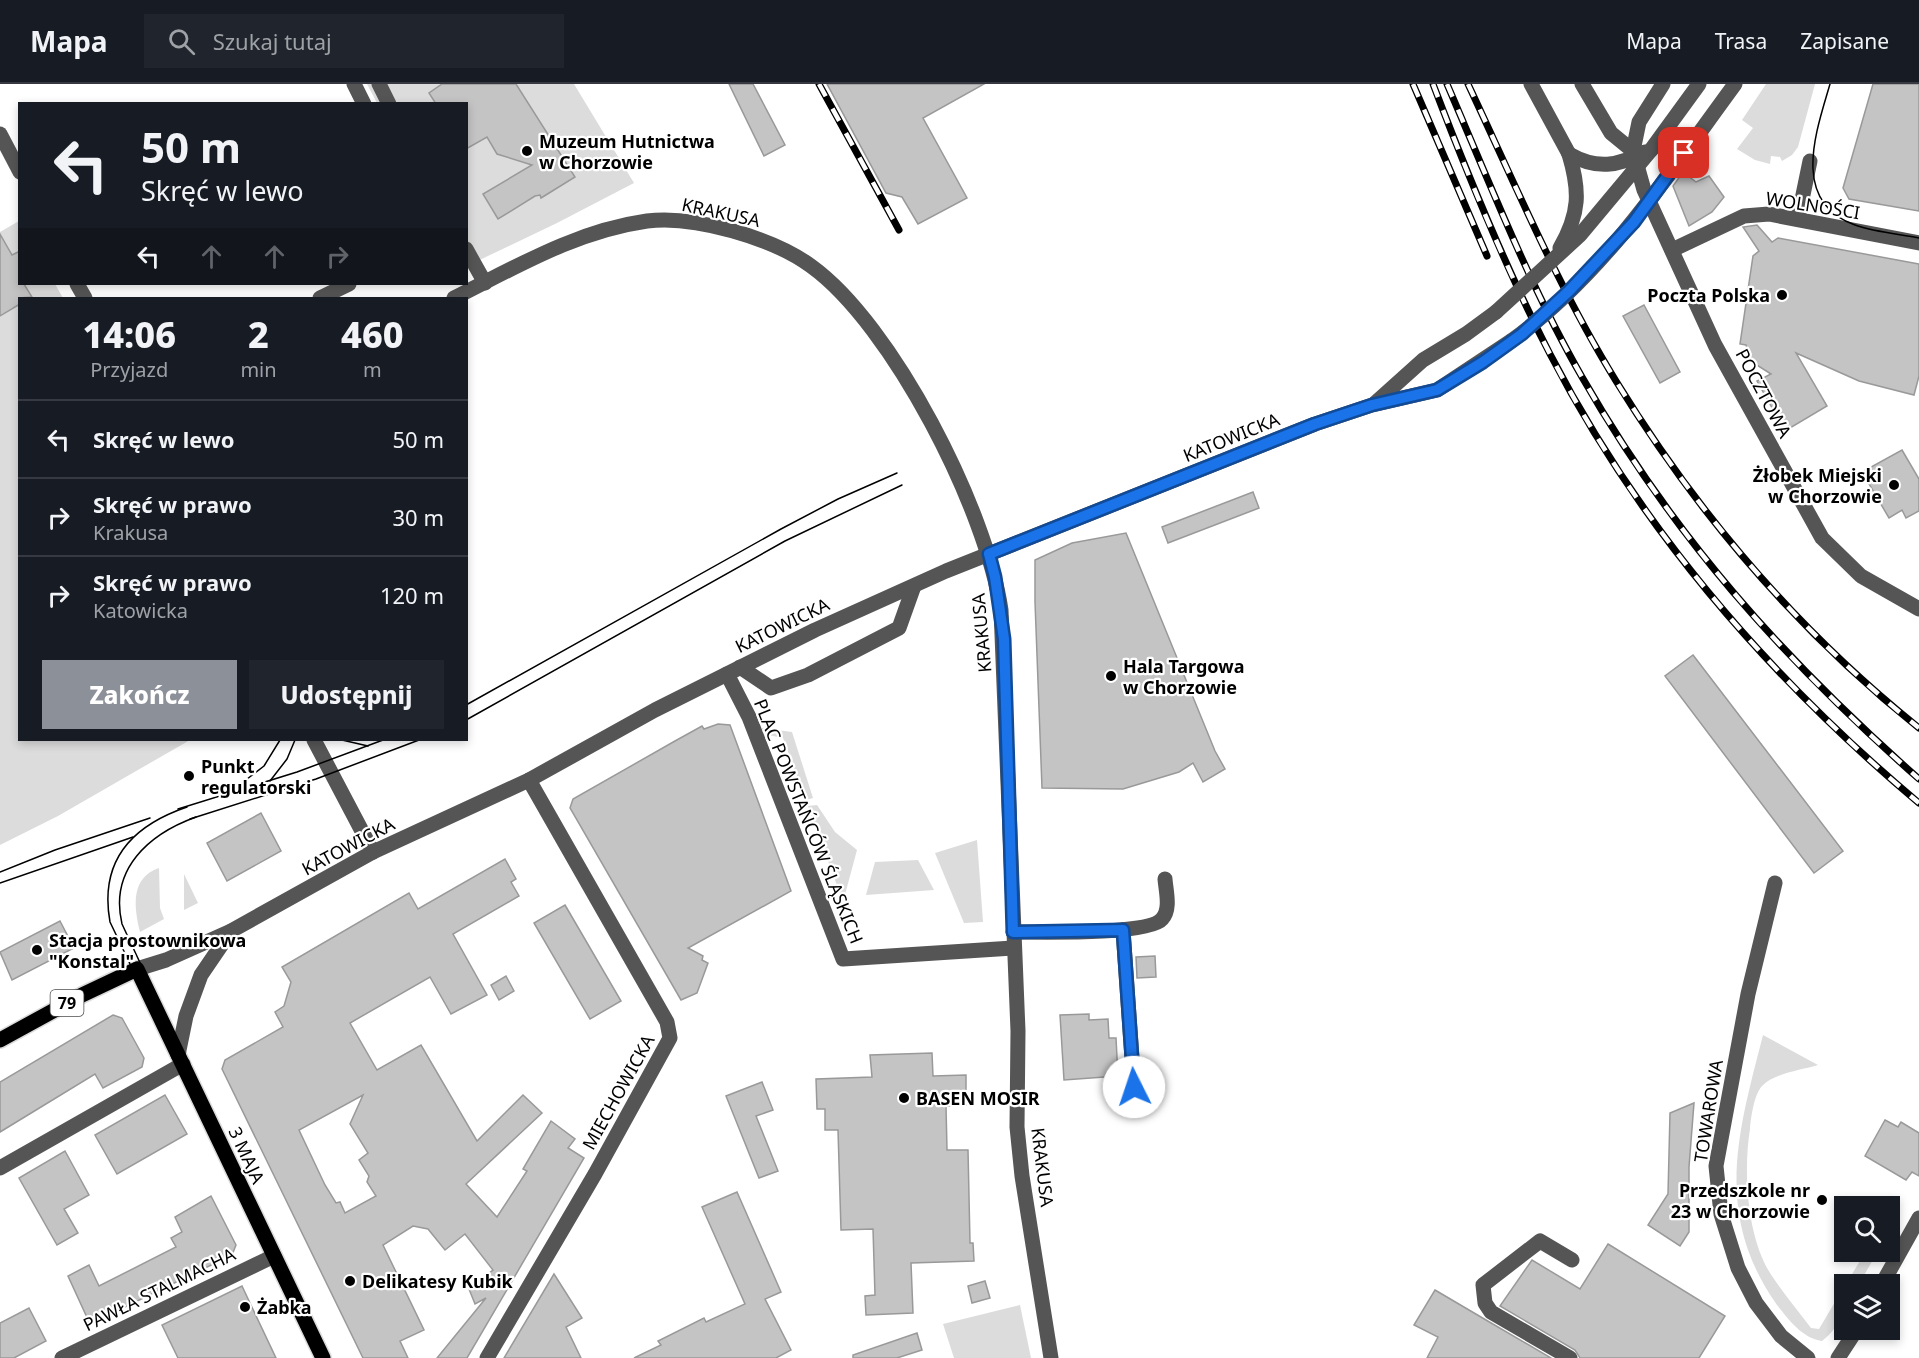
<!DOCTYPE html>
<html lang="pl">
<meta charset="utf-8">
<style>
:root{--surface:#171b24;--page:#20242c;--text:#f1f3f6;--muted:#9ea1a6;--line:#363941;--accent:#8c9099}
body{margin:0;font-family:"Noto Sans",sans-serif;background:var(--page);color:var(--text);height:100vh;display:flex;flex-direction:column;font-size:22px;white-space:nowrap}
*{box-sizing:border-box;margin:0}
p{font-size:20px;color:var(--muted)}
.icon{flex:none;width:33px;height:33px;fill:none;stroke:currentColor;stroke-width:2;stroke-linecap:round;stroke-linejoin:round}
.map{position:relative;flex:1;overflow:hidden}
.drawer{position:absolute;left:18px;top:213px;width:450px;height:444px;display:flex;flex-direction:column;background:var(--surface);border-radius:0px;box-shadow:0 3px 9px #0003}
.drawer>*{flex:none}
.guide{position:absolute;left:18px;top:18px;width:450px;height:183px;border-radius:0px;box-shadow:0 3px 9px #0003;background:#171b24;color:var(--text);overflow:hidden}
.tools{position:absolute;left:1834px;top:1112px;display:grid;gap:12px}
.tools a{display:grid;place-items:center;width:66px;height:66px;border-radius:0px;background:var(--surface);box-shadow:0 3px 9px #0003;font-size:30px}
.pin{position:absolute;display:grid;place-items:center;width:51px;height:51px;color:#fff;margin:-26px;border-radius:12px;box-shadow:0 3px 9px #0006}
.me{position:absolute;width:66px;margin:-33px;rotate:356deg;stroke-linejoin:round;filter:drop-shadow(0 0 4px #0008)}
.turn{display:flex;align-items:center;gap:21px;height:126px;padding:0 24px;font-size:27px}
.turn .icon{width:78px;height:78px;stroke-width:2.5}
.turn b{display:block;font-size:42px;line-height:51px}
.lanes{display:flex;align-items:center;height:57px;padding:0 24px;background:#0003;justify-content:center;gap:30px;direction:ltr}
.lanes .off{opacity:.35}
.eta{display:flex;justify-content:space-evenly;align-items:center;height:102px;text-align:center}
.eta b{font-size:36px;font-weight:800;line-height:42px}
.cta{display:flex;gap:12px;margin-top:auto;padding:12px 24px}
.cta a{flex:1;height:69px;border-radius:0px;background:var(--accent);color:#fff;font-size:24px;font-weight:800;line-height:69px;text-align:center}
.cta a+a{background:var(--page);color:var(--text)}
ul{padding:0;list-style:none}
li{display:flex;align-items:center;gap:18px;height:78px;padding:0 24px;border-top:2px solid var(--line)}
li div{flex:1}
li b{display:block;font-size:22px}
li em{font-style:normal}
header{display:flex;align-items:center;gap:36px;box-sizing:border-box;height:84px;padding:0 30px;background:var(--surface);border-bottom:2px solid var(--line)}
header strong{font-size:28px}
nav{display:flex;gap:33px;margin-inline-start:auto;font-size:21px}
.search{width:420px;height:54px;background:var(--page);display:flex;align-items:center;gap:15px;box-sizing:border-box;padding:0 21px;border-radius:0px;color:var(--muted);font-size:22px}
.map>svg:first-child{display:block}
</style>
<header>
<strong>Mapa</strong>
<div class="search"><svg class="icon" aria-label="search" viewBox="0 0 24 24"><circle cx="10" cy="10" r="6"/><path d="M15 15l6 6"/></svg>Szukaj tutaj</div>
<nav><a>Mapa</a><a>Trasa</a><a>Zapisane</a></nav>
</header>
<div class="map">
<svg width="1919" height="1274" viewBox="0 0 1919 1274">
<rect width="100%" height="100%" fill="#fff"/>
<g fill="#dcdcdc">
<polygon points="367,0 574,0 634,99 557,139 467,182 466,20 377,19"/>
<polygon points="1766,0 1815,0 1798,63 1792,71 1782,77 1780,73 1771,72 1770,80 1755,76 1737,65 1753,44 1742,36"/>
<polygon points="19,137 20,200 55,200 63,214 20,214 20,656 190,656 58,732 0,761 0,148"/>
<polygon points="762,644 792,648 813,714 806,716 783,654 763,650"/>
<polygon points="817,721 835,748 857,766 843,818 808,722"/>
<polygon points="977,756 983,838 964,839 935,769"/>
<polygon points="918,776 934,806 866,811 875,778"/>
<path d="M159 784 160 824 164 835 140 848C134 823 130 794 159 784Z"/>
<polygon points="184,790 198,819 184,826"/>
<path d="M1763 951 1818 981C1802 986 1774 989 1762 1002 1754 1011 1751 1033 1750 1045 1743 1088 1747 1155 1772 1192 1784 1210 1798 1227 1811 1244L1819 1245 1845 1201C1845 1223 1841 1243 1822 1257 1802 1254 1789 1236 1777 1221 1713 1130 1738 1049 1763 951Z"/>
<polygon points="1866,1167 1878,1167 1859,1200 1846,1200"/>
<polygon points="1020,1221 1031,1274 954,1274 943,1240"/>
</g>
<g fill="#c4c4c4" stroke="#999" stroke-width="1.5" fill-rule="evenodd">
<polygon points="442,0 516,0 575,93 541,114 540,111 535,112 498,135 483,110 532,81 497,70 487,53 466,65 466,20 436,20 429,9"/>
<polygon points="729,0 753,0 785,61 764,72"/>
<polygon points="827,0 984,0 923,34 967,114 918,140 902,113 886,109"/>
<polygon points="1873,0 1919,0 1919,127 1849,115 1843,104"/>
<polygon points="1683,88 1696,98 1709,92 1724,113 1712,128 1689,142 1673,102"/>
<polygon points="1757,141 1772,158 1778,154 1919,180 1919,292 1914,311 1859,297 1796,269 1827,322 1785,347 1757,297 1771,290 1752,278 1746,261 1740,260 1753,172 1759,167 1743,143"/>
<polygon points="0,150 12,171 20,167 20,200 24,200 32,213 20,214 20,220 0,232"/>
<polygon points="1644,221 1680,288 1660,299 1623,232"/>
<polygon points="1902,366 1919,395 1919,427 1906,434 1902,426 1889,434 1862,388"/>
<polygon points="1253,408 1259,424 1168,459 1162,443"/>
<polygon points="1126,449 1215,667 1225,685 1203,698 1193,679 1179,688 1123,705 1042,704 1035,518 1035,476 1072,459"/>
<polygon points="1693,571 1843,767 1814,789 1665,592"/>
<polygon points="718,640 730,641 791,807 688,864 703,872 702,876 708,879 697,909 681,916 570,724 573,715 675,657 702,642 704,645"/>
<polygon points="261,729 281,767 227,797 207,759"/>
<path d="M505 775 516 795 511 798 519 812 453 850 487 911 451 930 430 893 350 939 377 986 421 961 477 1057 523 1011 542 1029 466 1100 497 1133 527 1087 523 1085 551 1037 575 1055 568 1064 584 1074 467 1274H437L486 1214 475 1220 469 1205 493 1186 465 1150 445 1166 428 1145 413 1142 383 1161 424 1246 400 1257 408 1274H363L222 985 225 976 283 943 275 928 284 922 291 898 282 883 409 809 418 825ZM363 1011 350 1040 368 1069 359 1076 369 1092 367 1098 376 1112 345 1129 340 1118 336 1119 325 1101 299 1046Z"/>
<polygon points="565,821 621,917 590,935 534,839"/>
<polygon points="60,837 74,864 12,896 0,868"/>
<polygon points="1155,872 1156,893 1137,894 1136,873"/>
<polygon points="506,892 514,907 499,916 491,901"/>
<polygon points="1089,930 1089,936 1108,935 1109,954 1116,954 1118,992 1064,996 1060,931"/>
<polygon points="113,931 122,934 144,974 142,983 103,1004 95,990 0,1048 0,998"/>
<polygon points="932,969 933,992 966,991 966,1021 946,1022 947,1066 968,1066 970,1159 973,1159 974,1177 911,1179 913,1229 866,1231 865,1212 875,1211 873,1145 841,1146 838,1046 825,1046 825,1025 817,1025 816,995 872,993 870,971"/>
<polygon points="762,998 773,1026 756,1032 778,1087 759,1094 726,1012"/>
<polygon points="165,1011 187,1050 117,1090 95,1051"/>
<polygon points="1694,1019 1689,1083 1689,1148 1680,1162 1648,1141 1668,1110 1670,1029"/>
<polygon points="1885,1036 1898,1043 1901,1038 1919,1049 1919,1092 1912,1088 1906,1096 1865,1072"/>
<polygon points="65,1067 89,1111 64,1125 78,1149 57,1161 19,1094"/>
<polygon points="737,1108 781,1208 765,1215 791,1266 776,1274 634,1274 661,1261 658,1257 704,1234 706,1238 745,1220 702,1123"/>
<polygon points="211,1112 236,1161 232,1171 90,1240 68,1192 89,1181 99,1202 176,1163 171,1154 182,1148 175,1133"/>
<polygon points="1608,1160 1725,1232 1699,1274 1580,1274 1575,1266 1500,1222 1532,1176 1580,1205"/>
<polygon points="554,1190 582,1234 566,1243 581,1274 504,1274"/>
<polygon points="985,1197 990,1214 972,1219 968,1202"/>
<polygon points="242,1202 276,1274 178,1274 162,1241"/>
<polygon points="1435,1206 1486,1236 1551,1274 1427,1274 1438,1253 1414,1241"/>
<polygon points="29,1224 46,1257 14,1274 0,1274 0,1239"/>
<polygon points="917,1249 922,1266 897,1274 853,1274 853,1271"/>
</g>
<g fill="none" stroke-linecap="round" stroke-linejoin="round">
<g stroke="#dbdbdb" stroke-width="18">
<polyline id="major" points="0,956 82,911 137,885 323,1274"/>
</g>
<g stroke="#555" stroke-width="15">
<polyline points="354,0 364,20"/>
<polyline points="379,0 389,20"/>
<polyline points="1531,0 1569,70"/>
<polyline points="1582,0 1611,49 1633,67"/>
<polyline points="1663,0 1639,38 1633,67 1644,106 1715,261 1822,454 1861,492 1919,525"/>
<polyline points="0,50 20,88"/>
<polyline points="1651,66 1699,0"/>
<polyline points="1798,135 1810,77"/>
<polyline points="466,165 485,199"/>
<polyline points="1672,166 1744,132 1769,130 1919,159"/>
<polyline points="77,200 85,214"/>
<polyline points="320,214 349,200"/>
<path d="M454 214C516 183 576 147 647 137 694 131 773 154 811 182 893 241 987 427 1001 526L1018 947 1017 1043 1022 1092 1051 1274"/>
<polyline points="1374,320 1423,276 1466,250 1496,228"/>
<polyline points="740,583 771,604 808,591 899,544 914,502"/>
<polyline points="727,590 749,633 843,875 1013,864"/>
<polyline points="314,656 373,768"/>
<polyline points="1775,799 1748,910 1716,1082 1721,1130 1738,1184 1756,1219 1781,1252 1808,1274"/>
<polyline points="1123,846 1134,1003"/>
<path d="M1013 848C1039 848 1149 851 1162 835 1171 825 1166 808 1165 795"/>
<polyline points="137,885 166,876 231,847 373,768 529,696 655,626 815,546 946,487 1315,340 1372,321 1437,306 1511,257"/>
<polyline points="178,971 186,932 201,891 231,847"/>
<polyline points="0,1084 183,980"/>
<polyline points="1882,1200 1919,1134"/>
<polyline points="62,1274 274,1172"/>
<polyline points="487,1274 595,1090 670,954 667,938 529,696"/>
<polyline points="1570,1274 1491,1228 1485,1219 1483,1201 1540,1157 1572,1176"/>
<polyline points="1838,1274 1857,1245"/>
</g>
<use href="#major" stroke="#000" stroke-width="15"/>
<g stroke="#000" stroke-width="1.5">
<path d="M1830 0C1816 48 1790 118 1855 141 1875 148 1898 150 1919 154"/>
<polyline points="466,621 781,445 838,415 897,389"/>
<polyline points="466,636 785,457 902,401"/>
<polyline points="342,656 368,662"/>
<polyline points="270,697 287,675 295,656"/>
<polyline points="238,702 264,682 280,656"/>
<path d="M187 723C131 742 99 777 110 838L318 1274"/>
<polyline points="178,725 297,688 383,656"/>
<path d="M196 733C149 750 109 785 122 840L222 1055 329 1274"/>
<polyline points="190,735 316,695 419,656"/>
<polyline points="0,788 55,766 150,734"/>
<polyline points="0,799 133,753"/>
</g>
<g stroke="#000" stroke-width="7">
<g id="rail">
<polyline points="819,0 899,146"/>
<polyline points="1413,0 1487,172"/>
<path d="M1433 0C1468 92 1505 183 1550 270 1640 444 1769 593 1919 719"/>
<path d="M1447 0C1489 97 1529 201 1582 293 1673 452 1782 574 1919 695"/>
<path d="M1468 0C1515 100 1558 203 1616 297 1697 429 1798 547 1919 644"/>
</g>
</g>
<use href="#rail" stroke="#fff" stroke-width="4.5" stroke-dasharray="14" stroke-linecap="butt"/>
<g stroke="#555" stroke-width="15">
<path d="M1569 70C1597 86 1618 82 1645 68"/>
<path d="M1560 164C1580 129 1580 107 1569 70"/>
<polyline points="1496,228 1580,151 1651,66"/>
<path d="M1511 257C1604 190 1668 91 1735 0"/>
</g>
</g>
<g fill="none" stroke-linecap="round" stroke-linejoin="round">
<g stroke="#114b97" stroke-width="15">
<polyline id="route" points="1134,1003 1123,846 1013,848 1004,555 995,493 989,470 1315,340 1372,321 1437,306 1483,278 1522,250 1569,207 1634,138 1684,69"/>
</g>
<use href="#route" stroke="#1a73e8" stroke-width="10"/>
</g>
<g fill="#000" stroke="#fff" stroke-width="2">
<circle cx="527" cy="67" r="6"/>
<circle cx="1782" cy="211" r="6"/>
<circle cx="1894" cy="401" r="6"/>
<circle cx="1111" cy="592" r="6"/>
<circle cx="189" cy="692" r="6"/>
<circle cx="37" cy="866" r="6"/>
<circle cx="904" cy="1014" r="6"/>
<circle cx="1822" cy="1116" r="6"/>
<circle cx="350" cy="1197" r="6"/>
<circle cx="245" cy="1223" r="6"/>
</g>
<g text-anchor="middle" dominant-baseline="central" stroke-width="4.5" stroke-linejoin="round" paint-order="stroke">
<rect fill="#fff" stroke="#4c4c4c" stroke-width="1.5" x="50.5" y="906" width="33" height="26" rx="4.5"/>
<g font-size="16" font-weight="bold" fill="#000">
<text x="67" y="919">79</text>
</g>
<g font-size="18" font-weight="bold" fill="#000" stroke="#fff" text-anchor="start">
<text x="539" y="57">Muzeum Hutnictwa<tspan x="539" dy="21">w Chorzowie</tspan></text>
<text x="1770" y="211" text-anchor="end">Poczta Polska</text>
<text x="1882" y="391" text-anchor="end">Żłobek Miejski<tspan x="1882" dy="21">w Chorzowie</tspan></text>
<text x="1123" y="582">Hala Targowa<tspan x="1123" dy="21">w Chorzowie</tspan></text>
<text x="201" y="682">Punkt<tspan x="201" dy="21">regulatorski</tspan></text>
<text x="49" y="856">Stacja prostownikowa<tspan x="49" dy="21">"Konstal"</tspan></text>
<text x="916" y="1014">BASEN MOSIR</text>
<text x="1810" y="1106" text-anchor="end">Przedszkole nr<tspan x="1810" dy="21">23 w Chorzowie</tspan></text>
<text x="362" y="1197">Delikatesy Kubik</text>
<text x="257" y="1223">Żabka</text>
</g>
<g font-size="18" fill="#000" stroke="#fff">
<text transform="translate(1813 121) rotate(9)">WOLNOŚCI</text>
<text transform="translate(721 128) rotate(12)">KRAKUSA</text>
<text transform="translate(1764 309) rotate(62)">POCZTOWA</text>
<text transform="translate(1231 353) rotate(-22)">KATOWICKA</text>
<text transform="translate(782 541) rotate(-26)">KATOWICKA</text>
<text transform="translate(981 549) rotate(-95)">KRAKUSA</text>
<text transform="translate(809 737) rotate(68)">PLAC POWSTAŃCÓW ŚLĄSKICH</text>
<text transform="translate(348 762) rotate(-28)">KATOWICKA</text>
<text transform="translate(618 1008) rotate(-61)">MIECHOWICKA</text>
<text transform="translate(1708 1027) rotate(-81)">TOWAROWA</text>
<text transform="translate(247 1071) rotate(65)">3 MAJA</text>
<text transform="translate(1043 1083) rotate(83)">KRAKUSA</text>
<text transform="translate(159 1205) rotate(-26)">PAWŁA STALMACHA</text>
</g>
</g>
</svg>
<div class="tools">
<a><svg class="icon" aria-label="search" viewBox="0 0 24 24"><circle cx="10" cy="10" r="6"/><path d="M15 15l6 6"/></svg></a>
<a><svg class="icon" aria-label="layers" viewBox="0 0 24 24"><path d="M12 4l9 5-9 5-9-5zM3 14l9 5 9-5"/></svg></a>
</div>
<div class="pin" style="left:1684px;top:69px;background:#d93025"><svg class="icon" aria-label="arrive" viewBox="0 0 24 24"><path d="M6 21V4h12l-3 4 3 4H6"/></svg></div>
<svg class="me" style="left:1134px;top:1003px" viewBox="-20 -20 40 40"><circle r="19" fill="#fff"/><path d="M0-13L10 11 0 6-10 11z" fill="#1a73e8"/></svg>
<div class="guide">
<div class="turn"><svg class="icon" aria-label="left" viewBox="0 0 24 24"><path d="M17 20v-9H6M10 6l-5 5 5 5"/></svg><div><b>50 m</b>Skręć w lewo</div></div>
<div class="lanes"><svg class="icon" aria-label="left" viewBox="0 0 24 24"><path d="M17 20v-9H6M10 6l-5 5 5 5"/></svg><svg class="icon off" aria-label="ahead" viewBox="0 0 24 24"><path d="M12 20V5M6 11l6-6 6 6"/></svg><svg class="icon off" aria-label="ahead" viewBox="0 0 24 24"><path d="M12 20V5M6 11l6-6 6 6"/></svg><svg class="icon off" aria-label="right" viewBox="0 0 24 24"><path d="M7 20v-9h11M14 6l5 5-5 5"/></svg></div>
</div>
<section class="drawer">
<div class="eta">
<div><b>14:06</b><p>Przyjazd</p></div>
<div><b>2</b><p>min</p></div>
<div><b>460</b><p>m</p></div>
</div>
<ul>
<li><svg class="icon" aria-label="left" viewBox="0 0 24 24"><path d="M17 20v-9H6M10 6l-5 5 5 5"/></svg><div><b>Skręć w lewo</b></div><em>50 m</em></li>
<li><svg class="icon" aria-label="right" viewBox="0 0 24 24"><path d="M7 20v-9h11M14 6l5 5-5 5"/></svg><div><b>Skręć w prawo</b><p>Krakusa</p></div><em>30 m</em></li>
<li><svg class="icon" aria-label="right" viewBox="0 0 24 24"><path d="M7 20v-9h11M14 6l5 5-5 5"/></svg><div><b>Skręć w prawo</b><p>Katowicka</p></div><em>120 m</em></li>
</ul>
<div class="cta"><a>Zakończ</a><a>Udostępnij</a></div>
</section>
</div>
